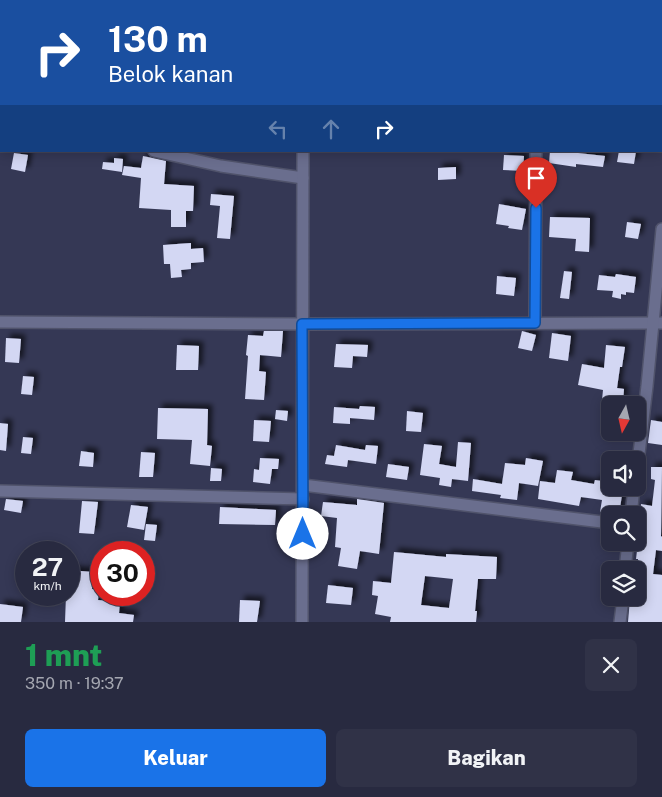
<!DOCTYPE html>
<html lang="id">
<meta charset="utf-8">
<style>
:root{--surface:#282a40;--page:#303247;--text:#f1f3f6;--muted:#a5a7b1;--line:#444659;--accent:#1a73e8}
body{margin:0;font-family:"Public Sans",sans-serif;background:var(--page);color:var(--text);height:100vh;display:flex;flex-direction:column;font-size:19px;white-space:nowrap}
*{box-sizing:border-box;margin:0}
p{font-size:16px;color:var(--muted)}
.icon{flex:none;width:28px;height:28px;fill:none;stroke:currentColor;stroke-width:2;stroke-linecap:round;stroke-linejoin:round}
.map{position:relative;height:622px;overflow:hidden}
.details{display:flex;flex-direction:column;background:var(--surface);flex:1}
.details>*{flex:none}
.guide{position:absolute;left:0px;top:0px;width:662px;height:152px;box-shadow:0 2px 12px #0003,0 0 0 1px var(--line);background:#1a4fa0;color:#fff;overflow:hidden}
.needle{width:32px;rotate:188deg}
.fabs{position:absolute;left:601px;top:396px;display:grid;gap:10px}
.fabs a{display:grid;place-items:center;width:45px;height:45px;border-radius:8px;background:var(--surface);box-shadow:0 2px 12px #0003,0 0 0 1px var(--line);font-size:25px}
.speed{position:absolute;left:15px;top:541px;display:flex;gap:10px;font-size:25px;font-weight:700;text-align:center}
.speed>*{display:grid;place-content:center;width:65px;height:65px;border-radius:50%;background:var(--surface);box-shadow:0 2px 12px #0003,0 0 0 1px var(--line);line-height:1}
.speed small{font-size:12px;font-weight:400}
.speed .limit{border:8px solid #d22;background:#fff;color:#111}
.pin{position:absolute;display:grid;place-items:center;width:42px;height:42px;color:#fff;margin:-51px -21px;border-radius:50% 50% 50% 0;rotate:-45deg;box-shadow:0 0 5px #0007}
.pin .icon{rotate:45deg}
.me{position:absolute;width:55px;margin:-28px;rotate:0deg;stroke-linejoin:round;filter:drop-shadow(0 0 4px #0008)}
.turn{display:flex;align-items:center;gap:18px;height:105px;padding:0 25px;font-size:22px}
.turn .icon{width:65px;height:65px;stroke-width:2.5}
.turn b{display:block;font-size:35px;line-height:42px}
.lanes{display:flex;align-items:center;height:48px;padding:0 25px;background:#0003;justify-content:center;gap:25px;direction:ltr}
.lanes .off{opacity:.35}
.round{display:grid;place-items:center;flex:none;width:52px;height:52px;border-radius:8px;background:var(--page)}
.summary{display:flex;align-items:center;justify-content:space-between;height:85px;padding:0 25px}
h1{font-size:30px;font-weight:800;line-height:38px;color:#1e9e55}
.primary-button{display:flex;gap:10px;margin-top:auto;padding:10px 25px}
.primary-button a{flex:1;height:58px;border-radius:8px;background:var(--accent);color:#fff;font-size:20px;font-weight:800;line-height:58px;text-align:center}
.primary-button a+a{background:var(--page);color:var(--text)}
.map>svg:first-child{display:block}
</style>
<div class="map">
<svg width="662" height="622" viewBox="0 0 662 622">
<defs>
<filter id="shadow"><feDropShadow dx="4.5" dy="-4.5" stdDeviation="2.5" flood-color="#0009"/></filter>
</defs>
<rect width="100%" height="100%" fill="#353855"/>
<g fill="#d3d7f3" fill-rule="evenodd" filter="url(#shadow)">
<polygon points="550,151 578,151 578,153 605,156 603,167 576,164 576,167 549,163"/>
<polygon points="619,151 636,151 634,164 617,162"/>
<polygon points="14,153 28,155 25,172 11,169"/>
<polygon points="504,155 524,156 523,171 503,170"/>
<polygon points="143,156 166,161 164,184 194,186 193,211 186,211 186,227 171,227 171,210 139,208 141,178 122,175 124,166 141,168"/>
<polygon points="114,158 123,159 122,172 102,169 103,162 114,163"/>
<polygon points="456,167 456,179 438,180 438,168"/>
<polygon points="211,194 234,196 230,239 217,238 220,206 210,205"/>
<polygon points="499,204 526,209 522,230 508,228 509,226 496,224"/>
<polygon points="550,217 590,218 589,252 575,251 576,239 549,237"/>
<polygon points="627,222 641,224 638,239 625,237"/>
<polygon points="191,243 191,249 203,248 204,262 191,263 191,269 181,270 182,277 171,278 170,264 164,264 163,245"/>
<polygon points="564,271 572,272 569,299 560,298"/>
<polygon points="616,274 636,277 634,293 626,292 626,295 621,294 621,299 612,297 613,291 597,290 599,275 615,277"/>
<polygon points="497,276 516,278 514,296 496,294"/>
<polygon points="264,331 283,331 281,357 260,355 259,371 266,372 264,400 245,399 248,356 246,355 248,335 263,336"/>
<polygon points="522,331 536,335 532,351 518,348"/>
<polygon points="552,333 571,336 568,361 549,358"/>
<polygon points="6,338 21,339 19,363 5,362"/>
<polygon points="336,344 368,345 367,357 353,356 352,368 334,367"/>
<polygon points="177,345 199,346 198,370 176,370"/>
<polygon points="606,345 625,347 622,367 620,367 617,388 624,389 623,403 602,400 603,390 578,385 582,364 604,368"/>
<polygon points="23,376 34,377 32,395 21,394"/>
<polygon points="360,406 375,407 374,420 350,418 350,424 333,423 334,407 359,409"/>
<polygon points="158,408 208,409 207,445 212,446 210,466 190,464 192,440 157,439"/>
<polygon points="276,410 288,411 287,421 275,419"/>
<polygon points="407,411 423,413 421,432 406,431"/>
<polygon points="254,420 271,421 269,442 253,441"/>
<polygon points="651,420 662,422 662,445 648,443"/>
<polygon points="0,423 8,424 6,451 0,450"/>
<polygon points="23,437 33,438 31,454 21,453"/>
<polygon points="458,442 471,443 468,481 452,479 451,487 439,485 440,478 420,475 424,444 442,446 439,464 456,467"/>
<polygon points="336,445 365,450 366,445 378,446 376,464 348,460 347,467 325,464 327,455 334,456"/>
<polygon points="81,451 94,453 93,467 79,466"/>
<polygon points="141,452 155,453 153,477 139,477"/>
<polygon points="260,458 279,459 278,469 272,469 270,484 253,482 254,469 259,470"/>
<polygon points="526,458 543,461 538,486 519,483 517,500 500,498 501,495 472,491 473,479 502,484 505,463 525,465"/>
<polygon points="388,464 409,467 407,480 386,477"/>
<polygon points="651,467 662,467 661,536 662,537 662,551 656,550 653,574 662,575 662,622 628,622 630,598 638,598 638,559 636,559 639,534 642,534 645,518 640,517 641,504 652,506 655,480 651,479"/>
<polygon points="211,468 222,469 221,481 210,481"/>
<polygon points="557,470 573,472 571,480 594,484 595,480 609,482 608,488 623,488 619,515 600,512 602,500 581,497 579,506 538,499 540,481 555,483"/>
<polygon points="6,499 23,501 21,513 4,510"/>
<polygon points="357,499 384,503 379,554 360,551 357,569 338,566 341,548 335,547 337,518 321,516 323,502 357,505"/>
<polygon points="82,501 98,502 94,534 79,533"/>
<polygon points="131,505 148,507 144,530 127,527"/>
<polygon points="220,507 276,510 275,525 219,524"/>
<polygon points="146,524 157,525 155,541 144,540"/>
<path d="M394 552 446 557V554L497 557 496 579H478L475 611H477L476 622H390L391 617 375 614 378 596 372 595 373 581 391 583ZM425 576 453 579 449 608 421 605Z"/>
<polygon points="69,570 93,572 92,589 99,590 98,600 120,602 119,613 134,615 133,622 65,622 66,595 69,595"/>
<polygon points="328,585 353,588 351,605 326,603"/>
<polygon points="240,600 260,601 257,622 239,622"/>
<polygon points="0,604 23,607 21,622 0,622"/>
</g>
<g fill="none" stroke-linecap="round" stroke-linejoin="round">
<g stroke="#50536b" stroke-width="14">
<g id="minor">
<polyline points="402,0 402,1"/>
<polyline points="303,1 303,0"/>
<polyline points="538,1 538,0"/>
<polyline points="0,133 1,133"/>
<polyline points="154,151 221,166 303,178"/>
<polyline points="0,322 302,324 662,323"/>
<polyline points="535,323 536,151"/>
<polyline points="638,462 647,386 662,229"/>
<polyline points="303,485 610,523"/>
<polyline points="0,491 303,499"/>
<polyline points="631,515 634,488"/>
<polyline points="625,570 628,542"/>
<polyline points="302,622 303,151"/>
<polyline points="620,622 623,598"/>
</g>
</g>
<use href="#minor" stroke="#6a6e8e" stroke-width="11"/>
</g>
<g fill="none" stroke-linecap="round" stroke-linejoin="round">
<g stroke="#114b97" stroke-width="12">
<polyline id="route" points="303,534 302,324 535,323 536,208"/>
</g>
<use href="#route" stroke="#1a73e8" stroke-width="9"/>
</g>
</svg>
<div class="fabs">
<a><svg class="needle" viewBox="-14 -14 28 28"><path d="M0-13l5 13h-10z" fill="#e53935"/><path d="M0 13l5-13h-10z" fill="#a5a7b1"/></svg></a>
<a><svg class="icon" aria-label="sound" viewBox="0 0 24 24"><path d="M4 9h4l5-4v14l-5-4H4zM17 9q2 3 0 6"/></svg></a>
<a><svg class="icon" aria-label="search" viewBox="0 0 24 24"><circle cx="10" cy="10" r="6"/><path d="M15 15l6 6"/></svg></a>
<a><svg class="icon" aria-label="layers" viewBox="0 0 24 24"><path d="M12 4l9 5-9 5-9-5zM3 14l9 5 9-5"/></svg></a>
</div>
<div class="speed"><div>27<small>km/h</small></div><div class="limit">30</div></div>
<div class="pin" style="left:536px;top:208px;background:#d93025"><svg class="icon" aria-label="arrive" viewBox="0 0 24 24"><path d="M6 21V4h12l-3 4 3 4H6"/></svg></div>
<svg class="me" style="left:303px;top:534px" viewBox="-20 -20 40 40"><circle r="19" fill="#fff"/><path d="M0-13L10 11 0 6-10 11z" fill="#1a73e8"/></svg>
<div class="guide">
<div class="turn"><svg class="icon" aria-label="right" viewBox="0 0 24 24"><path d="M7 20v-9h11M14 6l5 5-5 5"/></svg><div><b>130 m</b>Belok kanan</div></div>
<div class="lanes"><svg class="icon off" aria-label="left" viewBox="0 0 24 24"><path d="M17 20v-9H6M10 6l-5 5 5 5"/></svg><svg class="icon off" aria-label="ahead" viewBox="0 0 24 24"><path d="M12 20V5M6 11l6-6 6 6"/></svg><svg class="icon" aria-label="right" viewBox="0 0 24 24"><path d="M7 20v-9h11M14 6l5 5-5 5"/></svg></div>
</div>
</div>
<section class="details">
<div class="summary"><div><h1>1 mnt</h1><p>350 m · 19:37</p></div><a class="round"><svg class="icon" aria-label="close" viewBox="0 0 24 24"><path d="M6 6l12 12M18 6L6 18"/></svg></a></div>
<div class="primary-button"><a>Keluar</a><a>Bagikan</a></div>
</section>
